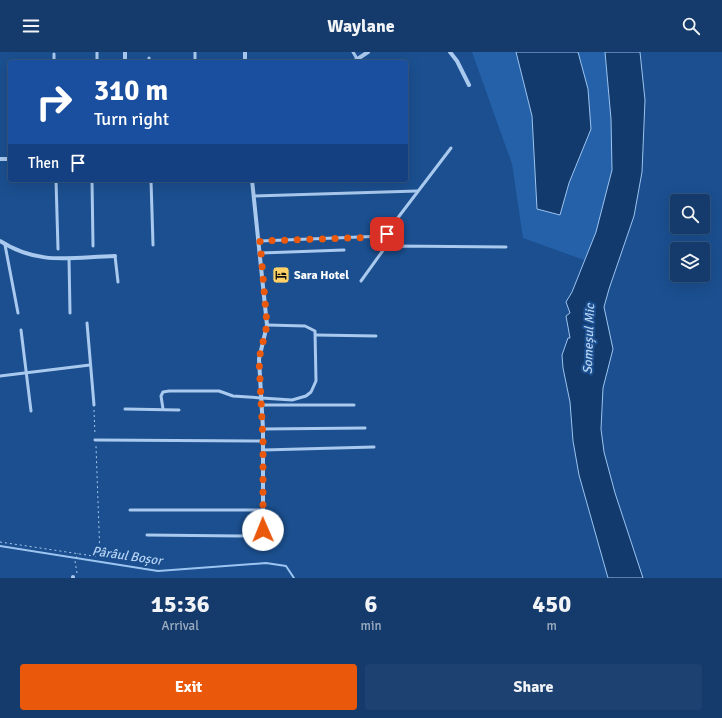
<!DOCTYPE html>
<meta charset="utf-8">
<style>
:root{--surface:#143b6b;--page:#1d4271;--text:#f1f3f6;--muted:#9dadc1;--line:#33557e;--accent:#ea580c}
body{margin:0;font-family:Signika,sans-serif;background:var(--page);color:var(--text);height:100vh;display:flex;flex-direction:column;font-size:15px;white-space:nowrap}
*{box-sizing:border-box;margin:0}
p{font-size:13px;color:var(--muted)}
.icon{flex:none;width:22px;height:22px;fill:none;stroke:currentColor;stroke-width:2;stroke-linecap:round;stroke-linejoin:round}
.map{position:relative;height:526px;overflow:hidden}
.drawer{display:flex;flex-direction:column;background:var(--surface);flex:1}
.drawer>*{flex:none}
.banner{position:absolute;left:8px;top:8px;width:400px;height:122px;border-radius:4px;box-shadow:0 4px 16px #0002,0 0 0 1px var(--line);background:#1a4fa0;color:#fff;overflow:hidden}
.buttons{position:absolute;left:670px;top:142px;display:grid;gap:8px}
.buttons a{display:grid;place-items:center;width:40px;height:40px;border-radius:4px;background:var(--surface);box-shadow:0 4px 16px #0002,0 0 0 1px var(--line);font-size:20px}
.pin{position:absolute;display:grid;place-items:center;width:34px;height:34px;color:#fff;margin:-17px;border-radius:8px;box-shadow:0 2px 6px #0006}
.me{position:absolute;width:44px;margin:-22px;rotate:359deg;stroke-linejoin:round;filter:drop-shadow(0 0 3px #0008)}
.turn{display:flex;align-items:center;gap:14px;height:84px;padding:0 20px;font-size:18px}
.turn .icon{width:52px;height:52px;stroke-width:2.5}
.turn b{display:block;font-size:28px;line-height:34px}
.then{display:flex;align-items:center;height:38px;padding:0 20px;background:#0003;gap:8px;font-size:15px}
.eta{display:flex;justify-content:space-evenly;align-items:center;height:68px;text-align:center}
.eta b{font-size:24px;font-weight:800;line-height:28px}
.cta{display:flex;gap:8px;margin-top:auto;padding:8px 20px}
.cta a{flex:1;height:46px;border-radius:4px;background:var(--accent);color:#fff;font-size:16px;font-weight:800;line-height:46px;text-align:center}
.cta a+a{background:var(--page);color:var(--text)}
header{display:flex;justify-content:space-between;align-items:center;height:52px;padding:0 20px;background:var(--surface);font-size:18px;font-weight:800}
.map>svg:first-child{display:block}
</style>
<header><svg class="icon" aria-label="menu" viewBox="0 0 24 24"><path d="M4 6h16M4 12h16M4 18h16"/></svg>Waylane<svg class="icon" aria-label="search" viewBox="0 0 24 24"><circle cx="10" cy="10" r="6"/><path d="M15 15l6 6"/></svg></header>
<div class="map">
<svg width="722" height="526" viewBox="0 0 722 526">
<rect width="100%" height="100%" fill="#1b4f8f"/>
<path fill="#2461a8" d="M472 0H605C608 37 617 81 612 119 608 149 598 181 584 208L523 186 512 112Z"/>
<g fill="#123a6d" stroke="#9cc4f0">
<polygon points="516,0 578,0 588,37 591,77 569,131 560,163 537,157 532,64"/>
<polygon points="605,0 640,0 645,48 642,120 634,164 609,237 604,255 613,297 603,336 601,377 604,400 615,441 643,526 608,526 579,423 573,389 570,350 563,316 562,303 568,286 570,286 566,264 570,261 566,250 572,240 596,180 612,118 611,67"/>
</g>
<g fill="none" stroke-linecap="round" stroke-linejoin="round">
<polyline stroke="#9cc4f0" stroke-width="2" points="0,494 158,519 266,511 286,514 294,526"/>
<g stroke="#a9c9ee" stroke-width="1" stroke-dasharray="2 3" stroke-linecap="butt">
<polyline points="94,358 95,383"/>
<polyline points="0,490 100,505 96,394"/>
<polyline points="77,521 75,509 78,501"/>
</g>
<g stroke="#a9c9ee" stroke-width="3">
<polyline points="97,0 97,10"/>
<polyline points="195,0 195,10"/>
<polyline points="353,0 359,10"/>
<polyline points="54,2 54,10"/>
<polyline points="149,6 149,10"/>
<polyline points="56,128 58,197"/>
<polyline points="92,128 93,194"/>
<polyline points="151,128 153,193"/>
<polyline points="254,144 417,139"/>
<polyline points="260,189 384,184 451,96"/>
<polyline points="5,193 18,261"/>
<polyline points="261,201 344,198"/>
<polyline points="115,204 118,230"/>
<polyline points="69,206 70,261"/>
<polyline points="361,229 384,197 395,194 506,195"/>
<polyline points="87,271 94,353"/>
<polyline points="21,278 31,359"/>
<polyline points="316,283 376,284"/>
<polyline points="0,324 90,313"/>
<polyline points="262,353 354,353"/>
<polyline points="125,357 179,358"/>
<polyline points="163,357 161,344 163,340 169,339 219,339 233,344 292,348 306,344 311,340 316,329 315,279 305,274 267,273"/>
<polyline points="263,377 365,376"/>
<polyline points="95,388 263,389"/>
<polyline points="263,398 374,395"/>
<polyline points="130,458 263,458"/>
<polyline points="147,483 240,484 255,483 263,478"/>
</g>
<g stroke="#a9c9ee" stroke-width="4">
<polyline points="125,0 125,10"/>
<polyline points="245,0 245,10"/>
<polyline points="450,0 457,9 469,33"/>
<polyline points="353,10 368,0"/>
<polyline points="0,107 10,107"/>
<polyline points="252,128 267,273 259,307 263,377 263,478"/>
<path d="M0 189C39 214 72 205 115 204"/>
<polyline points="73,526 73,525"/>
</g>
</g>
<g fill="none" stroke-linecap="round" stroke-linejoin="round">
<polyline stroke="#ea580c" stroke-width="7" stroke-dasharray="0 12.6" points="263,478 263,389 259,307 267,273 260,189 380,185 387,182"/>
</g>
<defs>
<g id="hotel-square" transform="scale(0.9)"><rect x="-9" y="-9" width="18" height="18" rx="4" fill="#ffd166" stroke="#1b4f8f"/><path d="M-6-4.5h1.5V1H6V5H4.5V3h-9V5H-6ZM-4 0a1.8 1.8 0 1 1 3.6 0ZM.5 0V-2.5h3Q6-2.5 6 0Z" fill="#111"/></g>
</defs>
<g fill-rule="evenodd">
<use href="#hotel-square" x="281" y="223"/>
</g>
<g text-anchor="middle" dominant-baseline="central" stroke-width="4" stroke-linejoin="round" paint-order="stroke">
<g font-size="12" font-weight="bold" fill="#fff" stroke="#1b4f8f" text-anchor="start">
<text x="294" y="223">Sara Hotel</text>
</g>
<g font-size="13" font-style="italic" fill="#b5d3f5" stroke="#1b4f8f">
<text transform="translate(589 287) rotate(-88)">Someșul Mic</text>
<text transform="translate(127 504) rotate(8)">Pârâul Boșor</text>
</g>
</g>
</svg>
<div class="buttons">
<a><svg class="icon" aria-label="search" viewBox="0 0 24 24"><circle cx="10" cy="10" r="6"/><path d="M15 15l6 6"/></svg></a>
<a><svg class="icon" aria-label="layers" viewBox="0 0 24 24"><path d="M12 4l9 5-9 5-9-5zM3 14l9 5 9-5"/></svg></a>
</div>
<div class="pin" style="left:387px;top:182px;background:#d93025"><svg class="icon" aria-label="arrive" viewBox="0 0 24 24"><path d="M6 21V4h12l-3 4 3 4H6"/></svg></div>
<svg class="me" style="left:263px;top:478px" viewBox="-20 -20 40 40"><circle r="19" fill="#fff"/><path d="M0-13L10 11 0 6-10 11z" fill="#ea580c"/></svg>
<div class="banner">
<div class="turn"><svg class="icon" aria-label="right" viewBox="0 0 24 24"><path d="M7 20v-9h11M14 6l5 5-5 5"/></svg><div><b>310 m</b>Turn right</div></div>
<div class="then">Then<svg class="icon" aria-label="arrive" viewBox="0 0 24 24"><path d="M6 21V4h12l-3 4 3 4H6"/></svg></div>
</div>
</div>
<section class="drawer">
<div class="eta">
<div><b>15:36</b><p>Arrival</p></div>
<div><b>6</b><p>min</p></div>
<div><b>450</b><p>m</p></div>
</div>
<div class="cta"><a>Exit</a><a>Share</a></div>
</section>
